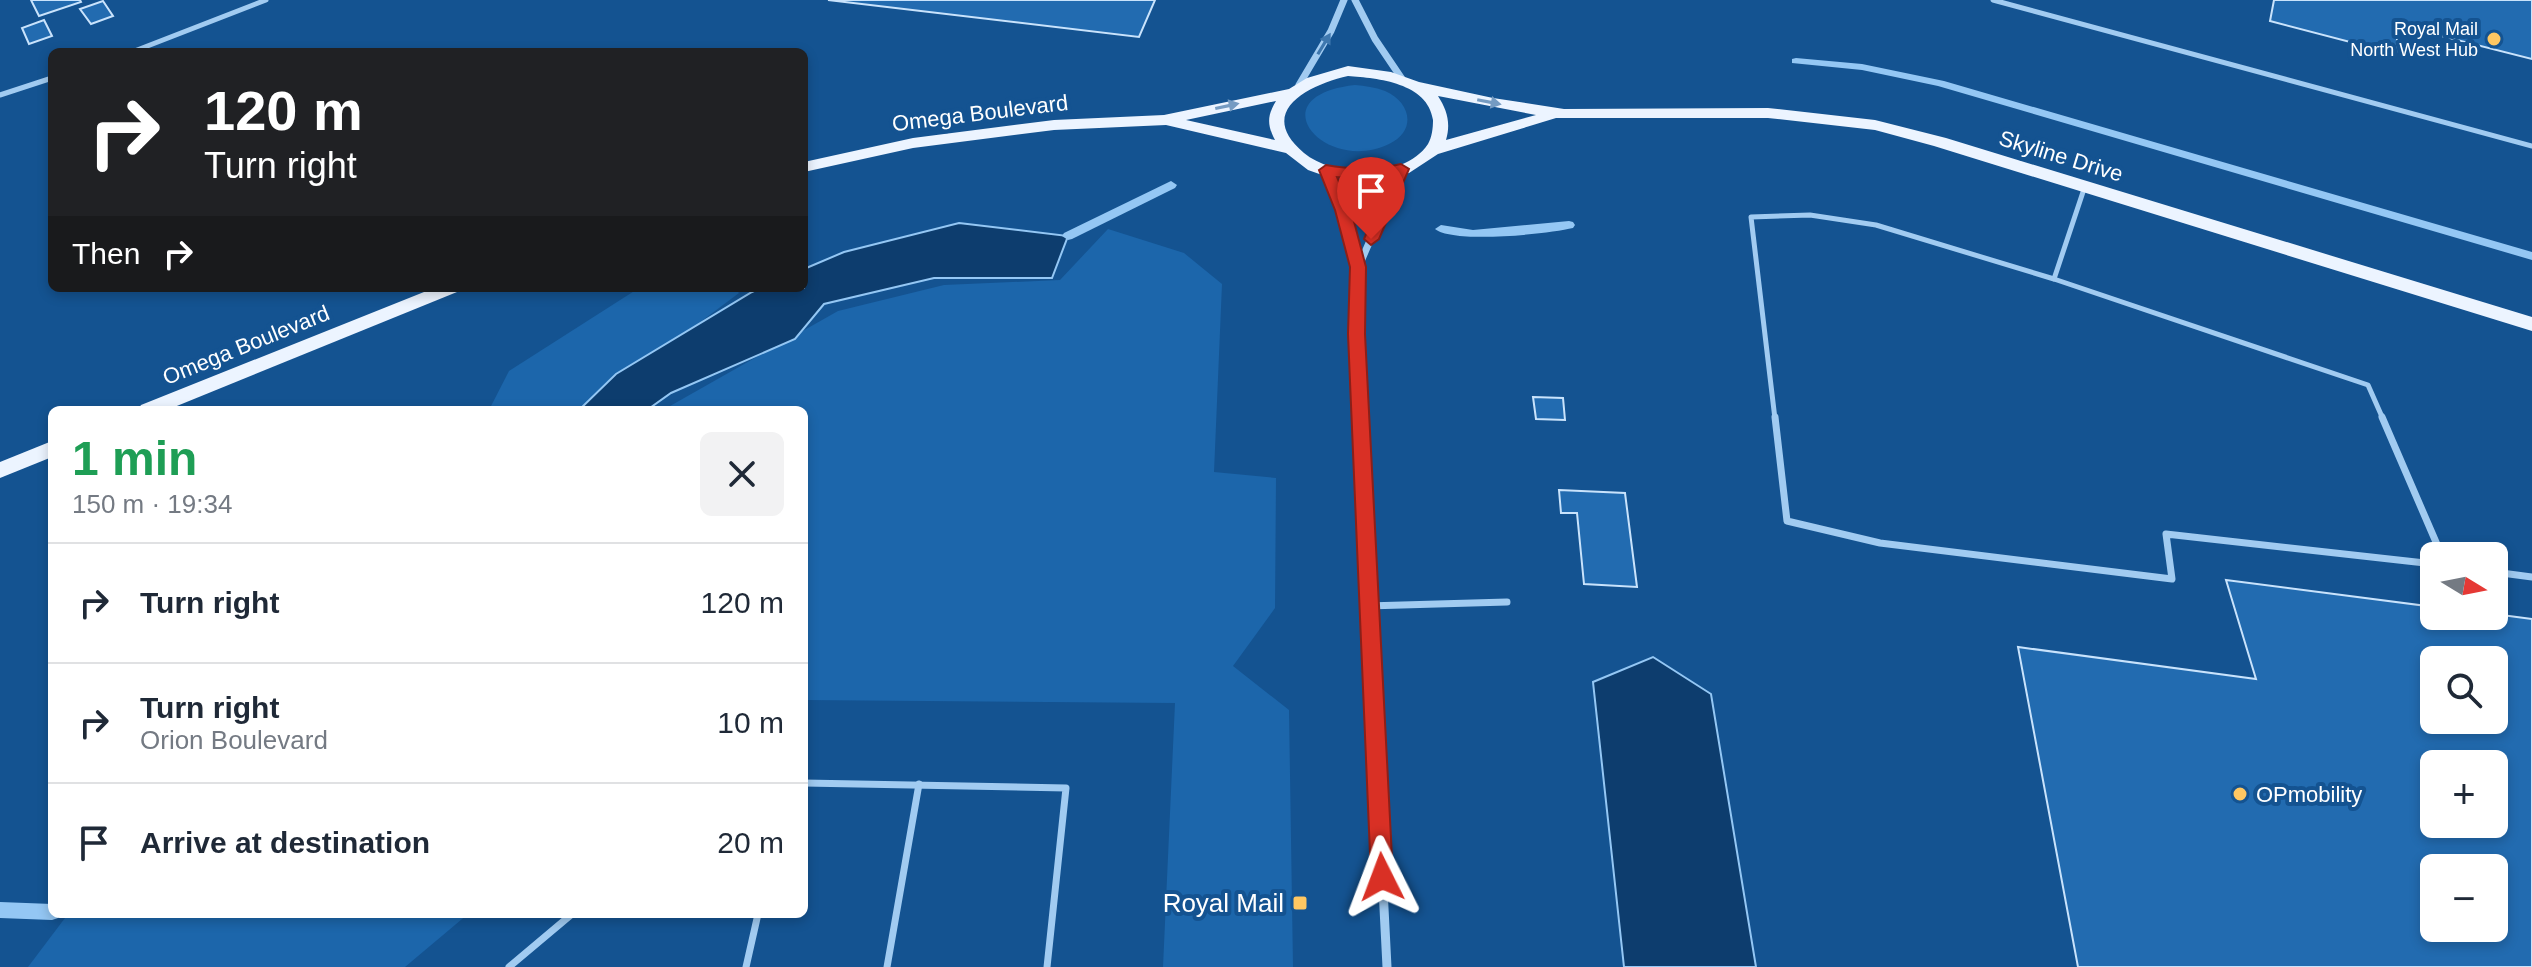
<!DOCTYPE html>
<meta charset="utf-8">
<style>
:root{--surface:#fff;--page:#f2f2f3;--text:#1f2937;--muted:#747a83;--line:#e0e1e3}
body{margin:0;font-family:Arial,sans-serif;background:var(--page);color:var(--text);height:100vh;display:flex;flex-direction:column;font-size:30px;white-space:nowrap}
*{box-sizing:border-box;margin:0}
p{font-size:26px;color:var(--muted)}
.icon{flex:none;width:44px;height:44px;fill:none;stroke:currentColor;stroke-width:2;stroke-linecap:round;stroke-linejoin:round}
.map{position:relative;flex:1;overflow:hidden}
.drawer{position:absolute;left:48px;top:406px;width:760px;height:512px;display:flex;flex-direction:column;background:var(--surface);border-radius:12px;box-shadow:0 4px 12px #0003}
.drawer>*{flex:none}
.banner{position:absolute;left:48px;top:48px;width:760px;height:244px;border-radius:12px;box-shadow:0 4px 12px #0003;background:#202124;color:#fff;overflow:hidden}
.needle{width:52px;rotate:100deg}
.fabs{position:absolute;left:2420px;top:542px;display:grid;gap:16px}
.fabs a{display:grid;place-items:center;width:88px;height:88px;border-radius:12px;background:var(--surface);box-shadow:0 4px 12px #0003;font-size:40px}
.pin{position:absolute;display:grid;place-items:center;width:68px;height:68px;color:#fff;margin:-82px -34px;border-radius:50% 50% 50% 0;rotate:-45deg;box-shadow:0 0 8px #0007}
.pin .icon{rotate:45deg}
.me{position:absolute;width:88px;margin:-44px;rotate:357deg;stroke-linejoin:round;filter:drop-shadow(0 0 6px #0008)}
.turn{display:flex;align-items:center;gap:28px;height:168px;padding:0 24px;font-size:36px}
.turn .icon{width:104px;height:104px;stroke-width:2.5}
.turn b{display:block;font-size:56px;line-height:68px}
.then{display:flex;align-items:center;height:76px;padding:0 24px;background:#0003;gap:16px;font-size:30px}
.round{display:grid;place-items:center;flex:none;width:84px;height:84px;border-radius:12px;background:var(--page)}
.head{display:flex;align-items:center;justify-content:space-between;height:136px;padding:0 24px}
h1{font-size:48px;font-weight:800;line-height:60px;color:#1e9e55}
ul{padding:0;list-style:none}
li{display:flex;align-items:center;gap:24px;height:120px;padding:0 24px;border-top:2px solid var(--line)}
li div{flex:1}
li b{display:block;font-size:30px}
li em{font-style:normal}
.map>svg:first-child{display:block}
</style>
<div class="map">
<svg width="2532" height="967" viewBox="0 0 2532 967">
<rect width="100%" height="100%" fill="#145391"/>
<g fill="#1c66ab">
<path d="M1355 85C1365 86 1375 87 1385 91 1411 102 1417 131 1389 144 1325 175 1256 96 1355 85Z"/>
<polygon points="1108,229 1184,253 1222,284 1214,472 1276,478 1275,608 1233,666 1289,710 1293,967 1163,967 1175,703 804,700 804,410 663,410 838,311 944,285 1060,280"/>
<polygon points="639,288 734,288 739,293 583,410 489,410 509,371"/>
<polygon points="68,914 468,914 405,967 28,967"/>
</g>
<g fill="#0d3d6e" stroke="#94c7f4" stroke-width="2">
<polygon points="959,223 1068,236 1052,278 934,278 824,304 795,339 671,393 647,410 579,410 616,374 752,292 760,288 804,288 804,269 844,252"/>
<polygon points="1653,657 1711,694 1756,967 1624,967 1593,682"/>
</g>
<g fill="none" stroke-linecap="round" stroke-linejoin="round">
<g fill="#94c7f4" fill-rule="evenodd">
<polygon points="1796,58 1862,64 1944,81 2532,252 2532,260 1938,86 1862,70 1792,63 1792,59"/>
<polygon points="1171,181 1177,185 1175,188 1072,239 1068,240 1062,236 1064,233"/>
<path d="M1569 221 1573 222 1575 225 1573 228C1547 234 1454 244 1435 229L1441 225 1473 230Z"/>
<polygon points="0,902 52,904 52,914 60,914 58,918 52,920 0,918"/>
</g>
</g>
<g fill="#226bb0" stroke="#c9e3fc" stroke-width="2" fill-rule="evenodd">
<polygon points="31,0 80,0 81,2 39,16"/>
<polygon points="828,0 1155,0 1139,37"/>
<polygon points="2274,0 2532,0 2532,59 2398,25 2396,54 2270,21"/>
<polygon points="103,1 113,16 91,24 80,9"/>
<polygon points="44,20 52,36 29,44 22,28"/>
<polygon points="1533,397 1563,398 1565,420 1536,419"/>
<polygon points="1559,490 1625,493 1637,587 1584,584 1577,513 1561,513"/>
<path d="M2226 580 2434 607V616L2494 614 2532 619V967H2078L2018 647 2256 679ZM2434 660H2494V720H2434ZM2434 764H2494V824H2434ZM2434 868H2494V928H2434Z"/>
</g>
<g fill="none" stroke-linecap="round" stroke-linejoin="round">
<g stroke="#a1cbf1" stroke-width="5">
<polyline points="1993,0 2532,146"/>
<polyline points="132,52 266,0"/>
<polyline points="0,95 52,78"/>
<polyline points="2054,279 2085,186"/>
<polyline points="1775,419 1751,217 1810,215 1876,225 2054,279 2368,385 2383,419"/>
</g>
<g stroke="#a1cbf1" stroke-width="7">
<polyline points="1775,417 1787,521 1880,543 2172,579 2166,534 2434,564"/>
<polyline points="2382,417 2442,556"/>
<polyline points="2494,572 2532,577"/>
<polyline points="1367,606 1507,602"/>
<polyline points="804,783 1066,788 1047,967"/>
<polyline points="509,967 572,914"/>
<polyline points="746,967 758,914"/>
<polyline points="887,967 919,784"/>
</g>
<g stroke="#a1cbf1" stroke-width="7">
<polyline points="1355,0 1375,39 1402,79"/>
<polyline points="1299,85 1331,31 1344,0"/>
<polyline points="1326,170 1343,210 1358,267 1356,334 1359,419"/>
<polyline points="1359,266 1401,169"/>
</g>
<polyline stroke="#a1cbf1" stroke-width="9" points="1359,417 1387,967"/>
<g fill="#ecf4ff" fill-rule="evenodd">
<path d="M1348 66 1391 72 1419 82 1493 98 1564 109 1768 108 1875 120 1946 138 2532 317V331L1934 146 1875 130 1768 118H1556L1438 154 1409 173 1367 181 1325 176 1308 170 1286 153 1166 125 1054 130 913 148 804 172V162L913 138 1054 120 1164 115 1289 89 1307 78ZM1348 76C1378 78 1428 83 1433 120 1433 128 1432 137 1428 144 1404 180 1334 178 1304 153 1255 112 1308 85 1348 76ZM1438 96 1536 115 1446 140C1451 123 1447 110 1438 96ZM1276 101C1267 116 1267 125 1275 140L1186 120Z"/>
<polygon points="434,288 460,288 457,292 167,410 138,410 141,405"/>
<polygon points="52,441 52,457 0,478 0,462"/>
</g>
</g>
<defs><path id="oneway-solid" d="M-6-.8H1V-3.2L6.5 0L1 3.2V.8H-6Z" transform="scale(2)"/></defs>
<use fill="#3e77ae" href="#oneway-solid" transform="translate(1324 44) rotate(-59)"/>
<g fill="#759bc2">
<use href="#oneway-solid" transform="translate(1489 102) rotate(11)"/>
<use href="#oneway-solid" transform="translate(1227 106) rotate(-12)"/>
</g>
<path fill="#d93025" stroke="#8d1f18" stroke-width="2" d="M1401 164 1409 169 1379 239 1371 245 1364 239 1390 176 1376 180 1337 177 1351 210 1366 267 1365 334 1393 877 1390 884 1382 887 1374 884 1371 877 1348 334 1350 267 1335 210 1319 170 1326 165C1353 170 1375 170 1401 164Z"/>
<g fill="#ffc762" stroke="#145391" stroke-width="3">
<circle cx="2494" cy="39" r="8"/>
<circle cx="2240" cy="794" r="8"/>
<rect x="1292" y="895" width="16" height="16" rx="4"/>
</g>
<g text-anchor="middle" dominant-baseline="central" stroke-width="8" stroke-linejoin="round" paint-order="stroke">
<g font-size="18" fill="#fff" stroke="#145391" text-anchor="end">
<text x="2478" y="29">Royal Mail<tspan x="2478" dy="21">North West Hub</tspan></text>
</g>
<g font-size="22" fill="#fff" stroke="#145391">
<text transform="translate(980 113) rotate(-7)">Omega Boulevard</text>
<text transform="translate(2061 156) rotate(17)">Skyline Drive</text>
<text transform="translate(246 345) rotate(-22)">Omega Boulevard</text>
</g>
<g font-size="22" fill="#fff" stroke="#145391" text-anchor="start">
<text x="2256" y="794">OPmobility</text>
</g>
<g font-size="26" fill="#fff" stroke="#145391" text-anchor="end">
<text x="1284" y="903">Royal Mail</text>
</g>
</g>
</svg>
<div class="fabs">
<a><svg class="needle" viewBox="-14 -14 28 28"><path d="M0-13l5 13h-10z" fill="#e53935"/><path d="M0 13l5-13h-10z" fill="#747a83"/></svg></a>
<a><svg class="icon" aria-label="search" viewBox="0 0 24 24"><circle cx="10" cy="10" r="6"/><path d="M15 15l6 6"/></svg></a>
<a>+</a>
<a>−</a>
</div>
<div class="pin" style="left:1371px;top:239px;background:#d93025"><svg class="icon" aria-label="arrive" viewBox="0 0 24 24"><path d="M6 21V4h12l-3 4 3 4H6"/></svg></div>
<svg class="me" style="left:1382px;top:877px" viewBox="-20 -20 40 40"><path d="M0-17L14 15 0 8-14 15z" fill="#d93025" stroke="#fff" stroke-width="4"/></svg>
<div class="banner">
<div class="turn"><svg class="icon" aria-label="right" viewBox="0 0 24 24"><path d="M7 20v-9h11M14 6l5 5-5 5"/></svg><div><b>120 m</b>Turn right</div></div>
<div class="then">Then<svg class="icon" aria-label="right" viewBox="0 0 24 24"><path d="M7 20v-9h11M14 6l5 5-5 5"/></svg></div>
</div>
<section class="drawer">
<div class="head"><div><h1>1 min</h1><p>150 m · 19:34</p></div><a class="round"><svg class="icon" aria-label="close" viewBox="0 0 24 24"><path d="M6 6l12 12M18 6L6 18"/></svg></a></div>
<ul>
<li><svg class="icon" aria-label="right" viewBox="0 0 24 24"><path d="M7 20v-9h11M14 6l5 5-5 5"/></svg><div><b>Turn right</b></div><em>120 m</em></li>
<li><svg class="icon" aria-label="right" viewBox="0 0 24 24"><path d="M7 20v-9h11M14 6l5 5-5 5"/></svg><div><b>Turn right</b><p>Orion Boulevard</p></div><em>10 m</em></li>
<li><svg class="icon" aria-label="arrive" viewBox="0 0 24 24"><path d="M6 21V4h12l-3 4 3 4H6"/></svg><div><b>Arrive at destination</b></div><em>20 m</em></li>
</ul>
</section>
</div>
